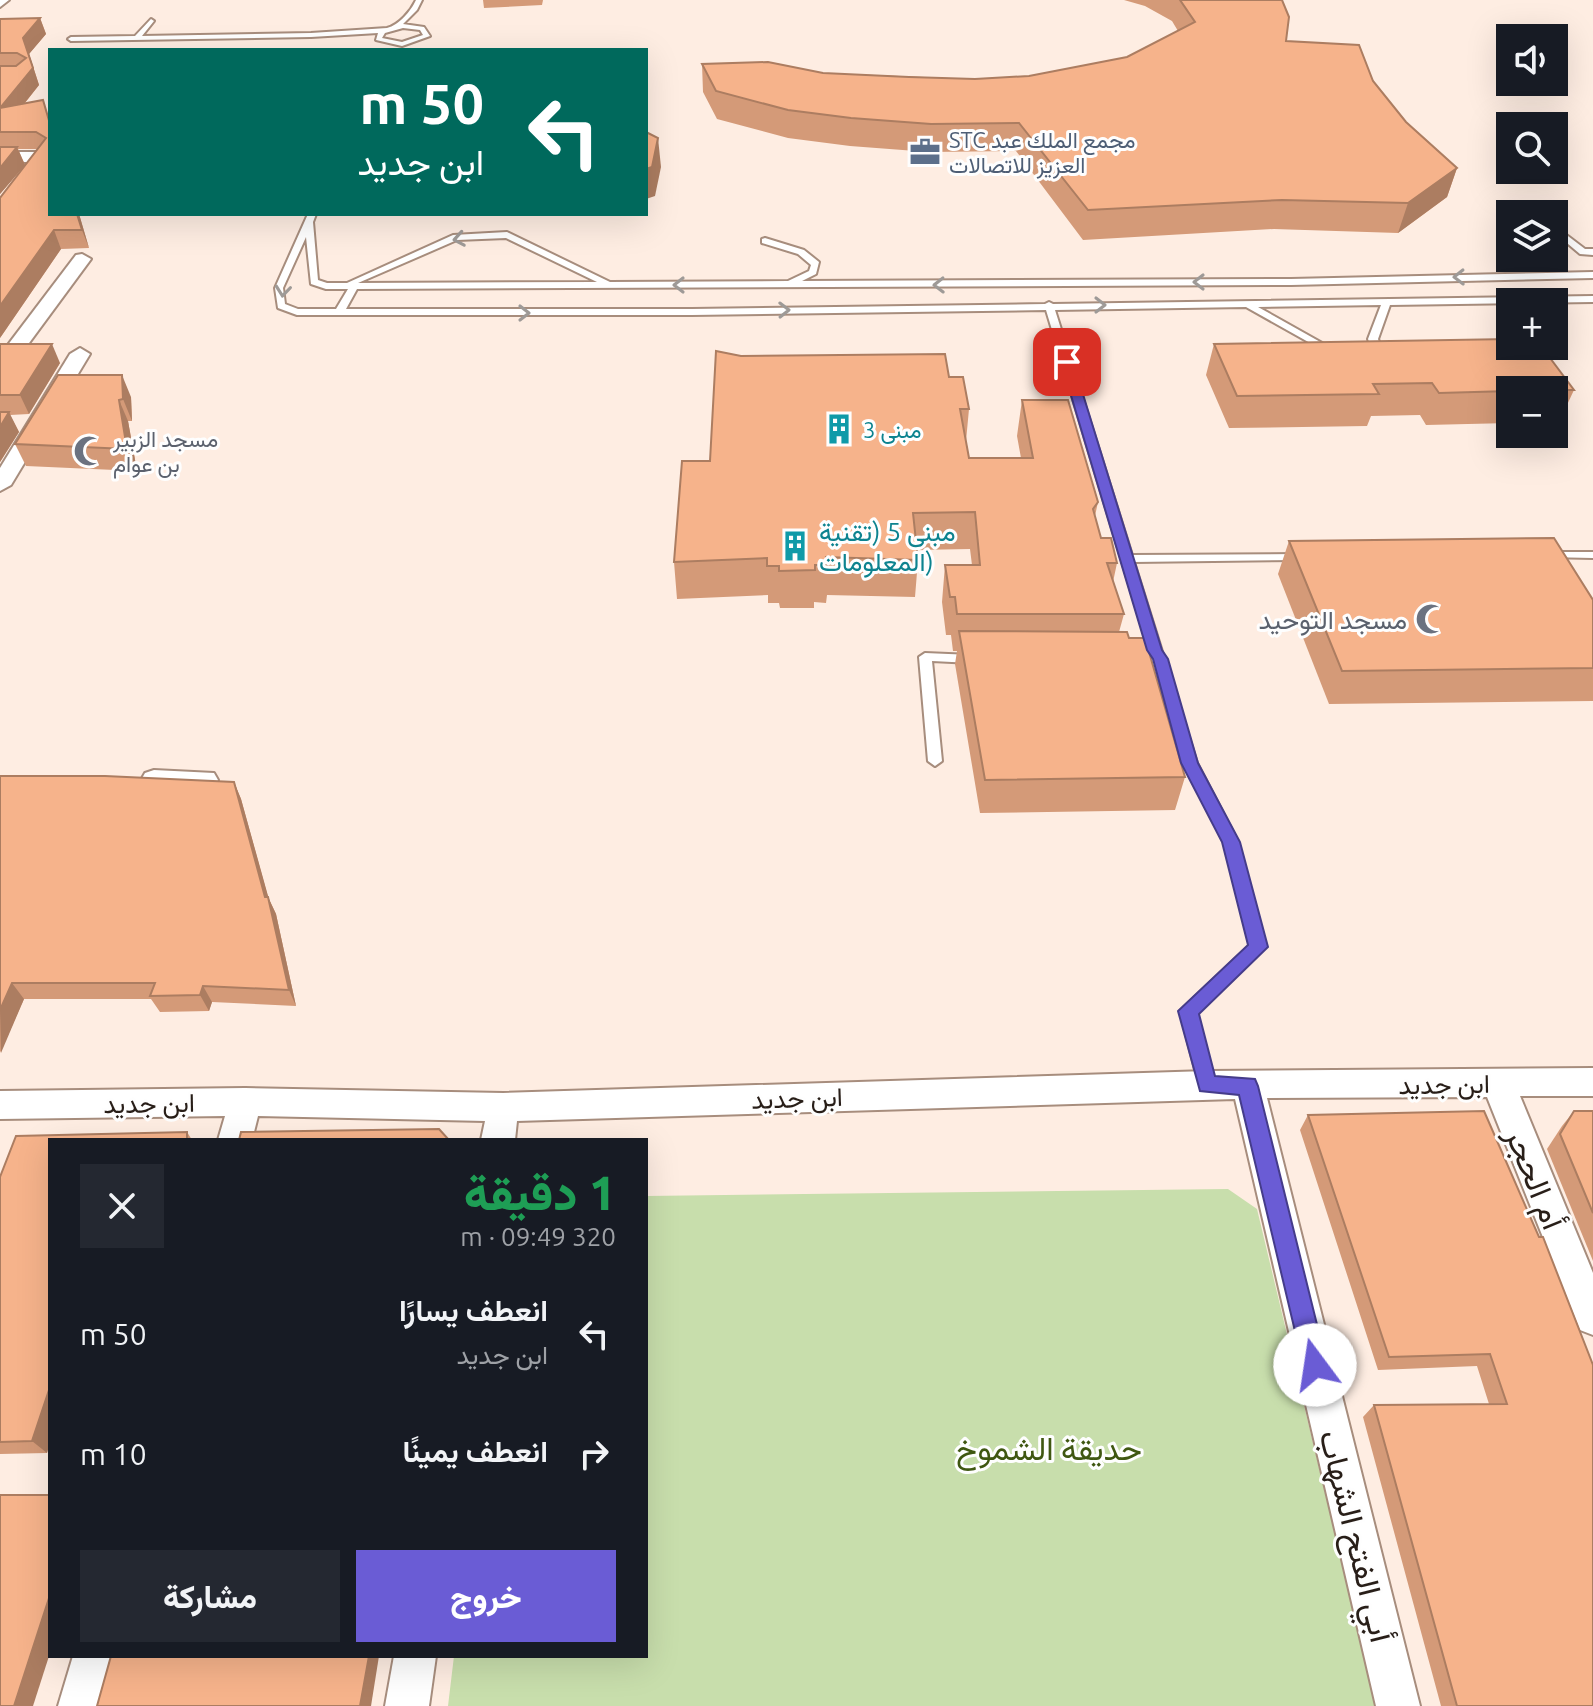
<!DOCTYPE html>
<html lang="ar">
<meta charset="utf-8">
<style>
:root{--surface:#171b24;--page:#242831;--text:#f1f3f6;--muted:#9ea1a6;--accent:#6a5cd5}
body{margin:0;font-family:Ubuntu,Vazirmatn,sans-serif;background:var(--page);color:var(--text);direction:rtl;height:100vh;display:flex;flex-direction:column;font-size:30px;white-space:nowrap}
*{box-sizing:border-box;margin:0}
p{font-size:26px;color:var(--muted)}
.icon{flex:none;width:44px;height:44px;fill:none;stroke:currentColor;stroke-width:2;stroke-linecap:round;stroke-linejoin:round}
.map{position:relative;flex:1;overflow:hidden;direction:ltr}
.drawer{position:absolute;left:48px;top:1138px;width:600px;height:520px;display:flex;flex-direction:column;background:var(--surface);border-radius:0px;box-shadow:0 8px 32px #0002;direction:rtl}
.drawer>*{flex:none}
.banner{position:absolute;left:48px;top:48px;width:600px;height:168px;border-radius:0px;box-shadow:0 8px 32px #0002;direction:rtl;background:#00695c;color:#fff;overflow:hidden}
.tools{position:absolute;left:1496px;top:24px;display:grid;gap:16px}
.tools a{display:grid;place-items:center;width:72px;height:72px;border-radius:0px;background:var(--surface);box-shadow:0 8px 32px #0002;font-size:40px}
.pin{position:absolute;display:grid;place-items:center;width:68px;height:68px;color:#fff;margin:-34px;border-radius:16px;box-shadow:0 4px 12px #0006}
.me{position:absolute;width:88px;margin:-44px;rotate:346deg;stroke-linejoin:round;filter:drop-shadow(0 0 6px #0008)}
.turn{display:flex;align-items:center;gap:28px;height:168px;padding:0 32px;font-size:36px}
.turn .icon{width:104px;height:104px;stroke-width:2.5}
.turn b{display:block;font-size:56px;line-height:68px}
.round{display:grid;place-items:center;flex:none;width:84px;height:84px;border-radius:0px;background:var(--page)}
.summary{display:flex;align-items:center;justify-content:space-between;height:136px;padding:0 32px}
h1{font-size:48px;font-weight:800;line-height:60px;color:#1e9e55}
.action{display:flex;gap:16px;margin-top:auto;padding:16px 32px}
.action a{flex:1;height:92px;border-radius:0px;background:var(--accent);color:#fff;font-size:32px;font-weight:800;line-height:92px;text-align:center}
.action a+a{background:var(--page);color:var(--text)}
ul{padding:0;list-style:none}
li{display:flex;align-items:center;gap:24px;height:120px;padding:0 32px}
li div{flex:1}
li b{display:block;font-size:30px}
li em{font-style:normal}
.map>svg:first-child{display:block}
</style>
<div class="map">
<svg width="1593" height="1706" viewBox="0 0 1593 1706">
<rect width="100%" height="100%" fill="#feede2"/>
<polygon fill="#c8deac" points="1228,1189 1257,1209 1376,1706 448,1706 454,1656 646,1656 646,1196"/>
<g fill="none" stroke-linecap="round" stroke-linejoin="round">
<g stroke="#a78d7d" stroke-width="4">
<g id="service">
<path d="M416 0H422L417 10 403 24 424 27 430 36 402 46 376 40 378 33 311 37 71 41 68 39 71 37 135 36 151 19 154 21 142 36 311 33 387 28C399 25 411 11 416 0ZM403 28 420 30 423 35 402 42 382 38 385 33Z"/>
<path d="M308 214H316L313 222 318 280 327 283H347L453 235 507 232 610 282 788 281 809 271 811 265 798 254 762 243V239L765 238 804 250 819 262 816 274 802 281 1291 279 1593 272V278L1291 285 357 289 346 309H692L1045 304 1049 302 1053 304 1593 296V302L1390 305 1378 339 1383 353 1378 356 1368 353 1372 350 1368 339 1381 305 1258 307 1331 348 1333 350 1328 353 1246 307 1055 310 1132 555 1300 554 1306 557 1300 560 1134 562 1197 763 1238 842 1265 947 1196 1013 1215 1085 1213 1090 1207 1092 1201 1090 1199 1085 1180 1011 1250 945 1224 842 1183 763 1046 310 692 315H297L278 308 275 288ZM306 237 311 284 326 289H348L336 309H298L285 304 283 288ZM506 238 597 282 358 283 457 240Z"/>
<polygon points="1564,233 1585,249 1593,249 1593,255 1580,254 1561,238 1560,236"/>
<polygon points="1549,552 1593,552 1593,558 1545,557 1545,553"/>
<polygon points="925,653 972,655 978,659 972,663 932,661 942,761 935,766 928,761 919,657"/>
</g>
</g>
<g stroke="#a78d7d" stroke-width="4">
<g id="minor">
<polygon points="0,0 9,0 0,7"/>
<polygon points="0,152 43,152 49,154 50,158 43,162 0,162"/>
<polygon points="82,254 91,259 18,358 4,358 1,354 4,350 76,255"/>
<polygon points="80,348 90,354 11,485 0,491 0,468 70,354"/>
<path d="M154 770 214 773 218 780 214 787C195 793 164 793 145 787L141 780 145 773Z"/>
<polygon points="1593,1068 1593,1096 1520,1096 1593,1273 1593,1335 1580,1330 1487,1097 1267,1098 1420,1706 1376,1706 1235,1099 517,1121 515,1140 481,1140 485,1121 258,1116 252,1140 218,1140 225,1116 0,1119 0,1091 245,1088 503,1093 1207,1071"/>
<polygon points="73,1656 115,1656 102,1706 58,1706"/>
<polygon points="394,1656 436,1656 429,1706 385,1706"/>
</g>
</g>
<use href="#service" fill="#fff" fill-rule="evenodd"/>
<use href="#minor" fill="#fff" fill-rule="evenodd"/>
</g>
<g fill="#d49a78">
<polygon points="483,0 543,0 542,5 484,8"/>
<polygon points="1124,0 1282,0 1286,41 1373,81 1406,122 1457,168 1447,197 1398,233 1274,229 1083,240 1016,151 929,152 850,146 788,138 717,119 703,92 702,64 823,73 975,79 1029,76 1127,57 1178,31 1172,21 1145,6"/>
<polygon points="40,18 46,34 29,54 39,85 25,103 50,119 50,214 79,214 89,248 61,249 0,338 38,149 18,149 25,165 0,194 0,19"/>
<polygon points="0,344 60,363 29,414 10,415 19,432 0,462"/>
<polygon points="1214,344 1574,390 1559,422 1554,422 1554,390 1510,390 1510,423 1426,425 1420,415 1371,416 1367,426 1229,428 1206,375"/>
<polygon points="741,356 949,377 969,409 966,441 969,458 1021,458 1017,436 1022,400 1098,502 1095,516 1101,538 1117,563 1113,582 1124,614 1119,632 1185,777 1175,810 980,813 955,664 957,651 953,651 951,635 946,635 942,602 945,565 972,565 970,549 917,550 918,560 915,597 827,595 826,603 814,602 814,608 780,608 779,603 768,603 768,595 677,599 674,562 710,461"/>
<polygon points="58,375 131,397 132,421 128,421 137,471 26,466 15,444"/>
<polygon points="1289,541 1593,600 1593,701 1329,704 1278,574"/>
<polygon points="0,776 234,782 241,799 268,897 276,914 296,1006 212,1002 209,1011 160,1012 151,999 24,999 0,1053"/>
<polygon points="1484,1111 1593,1706 1441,1706 1363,1417 1374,1405 1489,1404 1477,1366 1378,1370 1300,1130 1308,1115"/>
<polygon points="1574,1111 1593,1111 1593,1261 1547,1149 1562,1126"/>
<polygon points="187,1132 192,1140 50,1140 50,1442 47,1453 0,1454 0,1177 16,1136"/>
</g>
<g fill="#ac7d61">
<polygon points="40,18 46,34 29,54 39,85 7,125 0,108 33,68 23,38"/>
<polygon points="658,138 661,167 655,196 646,199 646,169"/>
<polygon points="17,147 25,165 0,194 0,168"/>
<polygon points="1457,168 1447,197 1398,233 1408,203"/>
<polygon points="77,214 79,214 89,248 82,230"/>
<polygon points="54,230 61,249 0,338 0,306"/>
<polygon points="52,344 60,363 29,414 20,395"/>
<polygon points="122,375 131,397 132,421 123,399"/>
<polygon points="119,400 128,421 137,471 127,449"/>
<polygon points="9,412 19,432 0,462 0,427"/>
<polygon points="234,782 241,799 270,903 268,897 276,914 296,1006 289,990"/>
<polygon points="12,983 24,999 1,1053 0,1010"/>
<polygon points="203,986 212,1002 209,1011 200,995"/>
<polygon points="50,1387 50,1442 47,1453 32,1441"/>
<polygon points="50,1595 50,1653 33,1706 14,1706"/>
<polygon points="369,1656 379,1656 371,1706 360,1706"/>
</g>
<g fill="#f6b38b" stroke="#ac7d61" stroke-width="2">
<polygon points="1180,0 1282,0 1289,17 1286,41 1359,45 1373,81 1406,122 1457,168 1408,203 1282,200 1088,210 1019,123 931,124 851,118 788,110 716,91 702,64 768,62 823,73 909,77 975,79 1029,76 1127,57 1195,22"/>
<polygon points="40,18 23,38 33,68 0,108 43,100 50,124 50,214 77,214 82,230 54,230 0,306 0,198 46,138 36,132 0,132 0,66 16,66 26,58 17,53 0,53 0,19"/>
<polygon points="646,132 658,138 652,167 646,169"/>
<polygon points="0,147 17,147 0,168"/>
<polygon points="1510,339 1510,346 1541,346 1574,390 1510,390 1510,391 1439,393 1432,383 1373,384 1379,394 1237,396 1214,344"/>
<polygon points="0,344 52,344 20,395 0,395"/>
<polygon points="716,351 741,356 945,354 949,377 963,377 969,409 960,409 969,458 1033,458 1022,400 1068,400 1098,502 1093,509 1101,538 1111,538 1117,563 1107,563 1124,614 957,614 955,597 950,597 945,565 980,565 975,512 913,513 918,560 826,557 827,565 815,565 815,570 779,571 779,566 767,566 767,558 674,562 682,461 710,461"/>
<polygon points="58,375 122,375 123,399 119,400 127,449 15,444"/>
<polygon points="0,412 9,412 0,427"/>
<polygon points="1554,538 1593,600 1593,668 1342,671 1289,541"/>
<polygon points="959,631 1127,632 1129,638 1145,638 1185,777 985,780"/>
<polygon points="0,776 105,776 234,782 265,897 268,897 289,990 203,986 200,995 150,996 155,983 12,983 0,1010"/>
<polygon points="1484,1111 1539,1237 1543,1237 1593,1365 1593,1706 1457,1706 1374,1405 1507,1404 1490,1354 1389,1357 1308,1115"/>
<polygon points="1574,1111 1593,1111 1593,1213 1560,1134"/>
<polygon points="439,1129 449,1140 239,1140 241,1132"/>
<polygon points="187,1132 187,1140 50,1140 50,1387 32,1441 0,1442 0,1177 16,1136"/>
<polygon points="0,1495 50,1495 50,1595 14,1706 0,1706"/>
<polygon points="111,1656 369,1656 360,1706 97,1706"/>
</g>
<defs><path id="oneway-chevron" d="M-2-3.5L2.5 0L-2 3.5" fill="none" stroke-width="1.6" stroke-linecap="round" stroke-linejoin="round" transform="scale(2)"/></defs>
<g stroke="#9e9a97">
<use href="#oneway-chevron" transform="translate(459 239) rotate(170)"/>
<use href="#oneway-chevron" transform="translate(1459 277) rotate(179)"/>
<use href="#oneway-chevron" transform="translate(1199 282) rotate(180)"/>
<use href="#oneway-chevron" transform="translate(679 285) rotate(-180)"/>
<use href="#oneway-chevron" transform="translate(939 285) rotate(179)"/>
<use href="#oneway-chevron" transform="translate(283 291) rotate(96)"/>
<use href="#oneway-chevron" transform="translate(1100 305)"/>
<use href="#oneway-chevron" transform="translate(784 310) rotate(-1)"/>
<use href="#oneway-chevron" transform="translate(524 313)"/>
</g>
<polygon fill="#6a5cd5" stroke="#453c8a" stroke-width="2" points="1063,359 1073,362 1162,650 1168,659 1198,763 1240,842 1268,947 1199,1014 1215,1076 1255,1079 1258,1086 1327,1365 1324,1373 1315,1377 1307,1373 1303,1365 1239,1095 1200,1091 1178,1011 1248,945 1222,842 1181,763 1153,659 1147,650 1061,362"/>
<defs>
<g id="office-bare" transform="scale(2.4)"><path d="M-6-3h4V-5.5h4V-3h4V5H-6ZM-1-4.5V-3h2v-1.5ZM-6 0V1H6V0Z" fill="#5c6f8a" stroke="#fefefe" stroke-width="2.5" paint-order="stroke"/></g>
<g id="building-bare" transform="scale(2.4)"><path d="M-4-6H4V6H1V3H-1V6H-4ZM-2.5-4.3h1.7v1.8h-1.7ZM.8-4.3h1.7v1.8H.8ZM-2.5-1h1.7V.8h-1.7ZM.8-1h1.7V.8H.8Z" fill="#0f9aa8" stroke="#fefefe" stroke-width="2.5" paint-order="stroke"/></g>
<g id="mosque-bare" transform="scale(2.4)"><path d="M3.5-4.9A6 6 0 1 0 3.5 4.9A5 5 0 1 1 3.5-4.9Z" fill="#6b7280" stroke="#fefefe" stroke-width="2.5" paint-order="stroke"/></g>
</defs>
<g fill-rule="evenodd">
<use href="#office-bare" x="925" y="152"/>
<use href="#building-bare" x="839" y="429"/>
<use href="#mosque-bare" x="89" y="451"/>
<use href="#building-bare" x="795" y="546"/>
<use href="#mosque-bare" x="1431" y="619"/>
</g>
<g text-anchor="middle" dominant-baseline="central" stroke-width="6" stroke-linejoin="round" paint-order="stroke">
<g font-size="22" fill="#4e5e75" stroke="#fefefe" text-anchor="start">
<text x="949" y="139">STC مجمع الملك عبد<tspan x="949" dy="25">العزيز للاتصالات</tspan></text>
</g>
<g font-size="22" fill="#0d838f" stroke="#fefefe" text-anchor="start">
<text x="863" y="429">مبنى 3</text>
</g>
<g font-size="22" fill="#5b616d" stroke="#fefefe" text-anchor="start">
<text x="113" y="438">مسجد الزبير<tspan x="113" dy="25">بن عوام</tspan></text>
</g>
<g font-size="26" fill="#0d838f" stroke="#fefefe" text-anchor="start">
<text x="819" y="531">مبنى 5 (تقنية<tspan x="819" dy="30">المعلومات)</tspan></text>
</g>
<g font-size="26" fill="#5b616d" stroke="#fefefe" text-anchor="end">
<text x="1407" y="619">مسجد التوحيد</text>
</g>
<g font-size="26" fill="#281e18" stroke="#fefefe">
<text transform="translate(1444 1084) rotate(-1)">ابن جديد</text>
<text transform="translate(797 1098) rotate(-2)">ابن جديد</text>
<text transform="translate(149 1103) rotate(-1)">ابن جديد</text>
</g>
<g font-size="32" fill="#281e18" stroke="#fefefe">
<text transform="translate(1536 1178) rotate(68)">أم الحجر</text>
<text transform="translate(1357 1536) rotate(76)">أبي الفتح الشهاب</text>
</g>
<g font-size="32" fill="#3f5711" stroke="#fefefe">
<text x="1049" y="1448">حديقة الشموخ</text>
</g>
</g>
</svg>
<div class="tools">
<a><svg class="icon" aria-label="sound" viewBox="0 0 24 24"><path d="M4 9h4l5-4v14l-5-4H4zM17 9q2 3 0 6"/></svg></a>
<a><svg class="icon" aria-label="search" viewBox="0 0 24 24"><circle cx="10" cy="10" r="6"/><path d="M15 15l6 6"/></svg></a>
<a><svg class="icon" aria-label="layers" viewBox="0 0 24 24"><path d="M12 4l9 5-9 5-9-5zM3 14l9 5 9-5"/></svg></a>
<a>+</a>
<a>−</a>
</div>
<div class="pin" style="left:1067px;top:362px;background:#d93025"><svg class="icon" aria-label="arrive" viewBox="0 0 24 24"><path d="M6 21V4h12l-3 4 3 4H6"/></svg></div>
<svg class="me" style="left:1315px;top:1365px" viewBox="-20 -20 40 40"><circle r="19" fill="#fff"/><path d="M0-13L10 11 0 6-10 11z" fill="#6a5cd5"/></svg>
<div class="banner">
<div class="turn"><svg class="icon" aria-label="left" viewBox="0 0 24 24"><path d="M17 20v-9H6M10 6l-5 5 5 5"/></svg><div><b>50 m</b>ابن جديد</div></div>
</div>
<section class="drawer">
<div class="summary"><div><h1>1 دقيقة</h1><p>320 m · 09:49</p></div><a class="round"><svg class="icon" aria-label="close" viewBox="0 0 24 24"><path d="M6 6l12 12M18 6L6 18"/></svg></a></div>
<ul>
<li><svg class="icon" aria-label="left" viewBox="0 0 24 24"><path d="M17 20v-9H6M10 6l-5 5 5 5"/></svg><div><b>انعطف يسارًا</b><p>ابن جديد</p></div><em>50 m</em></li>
<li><svg class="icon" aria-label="right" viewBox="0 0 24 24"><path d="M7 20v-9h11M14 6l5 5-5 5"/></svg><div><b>انعطف يمينًا</b></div><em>10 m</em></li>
</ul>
<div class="action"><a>خروج</a><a>مشاركة</a></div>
</section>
</div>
